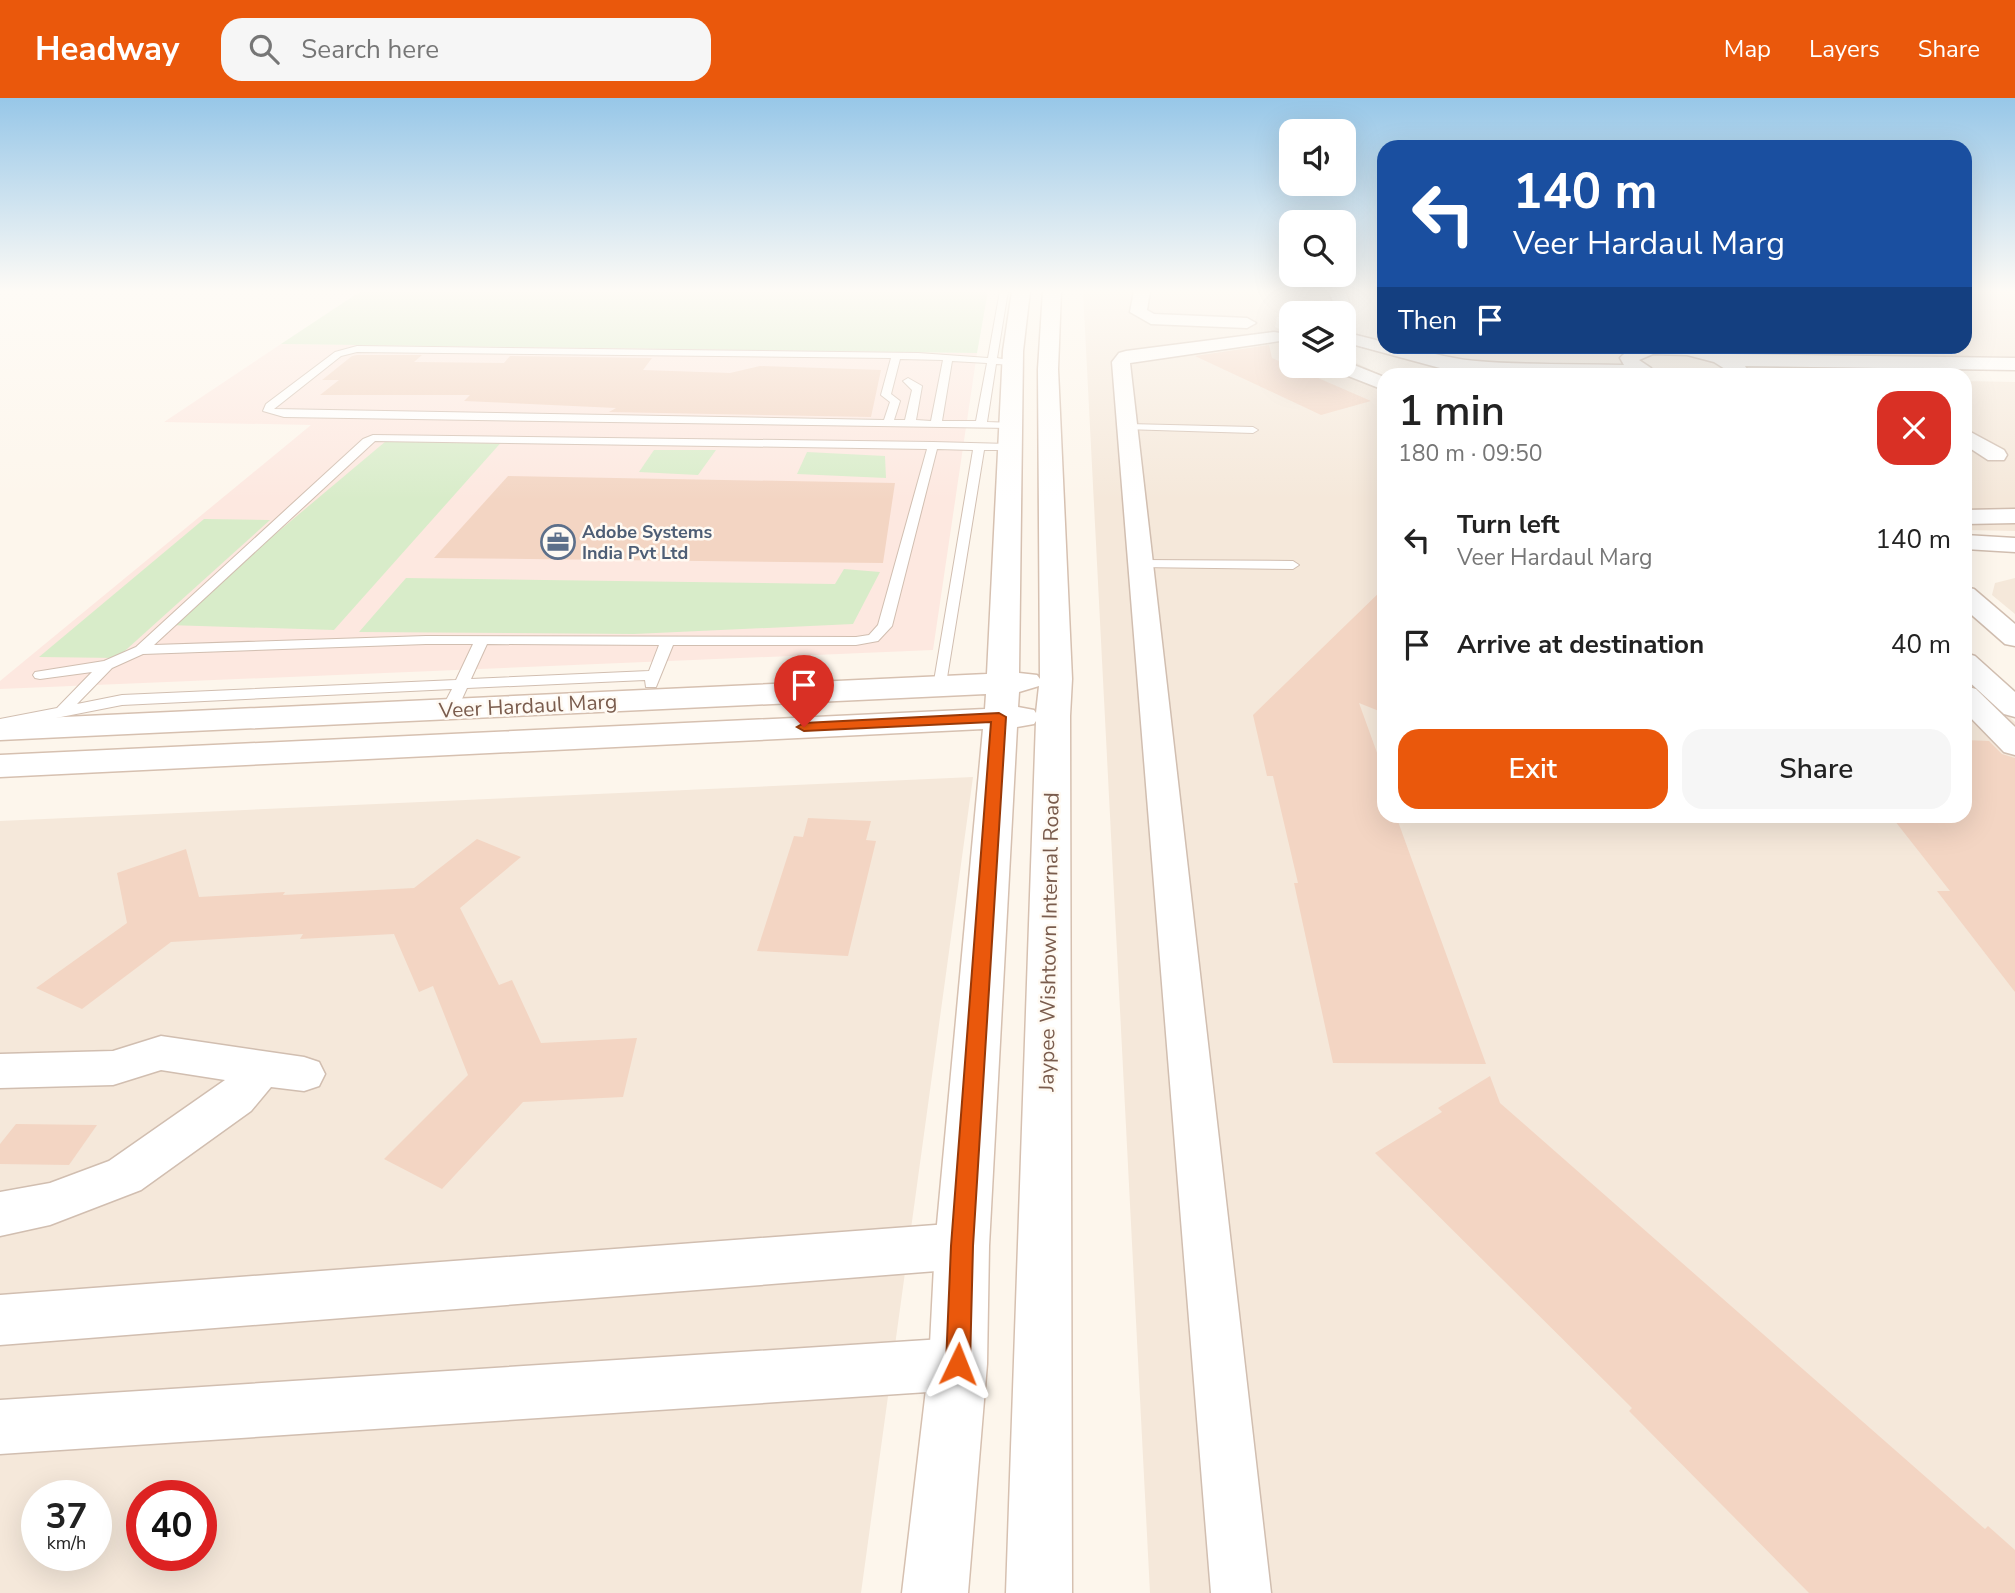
<!DOCTYPE html>
<meta charset="utf-8">
<style>
:root{--surface:#fff;--page:#f6f6f6;--text:#222;--muted:#767676;--accent:#ea580c}
body{margin:0;font-family:"Nunito Sans",sans-serif;background:var(--page);color:var(--text);height:100vh;display:flex;flex-direction:column;font-size:26px;white-space:nowrap}
*{box-sizing:border-box;margin:0}
p{font-size:23px;color:var(--muted)}
.icon{flex:none;width:38px;height:38px;fill:none;stroke:currentColor;stroke-width:2;stroke-linecap:round;stroke-linejoin:round}
.map{position:relative;flex:1;overflow:hidden}
.panel{position:absolute;left:1377px;top:270px;width:595px;height:455px;display:flex;flex-direction:column;background:var(--surface);border-radius:21px;box-shadow:0 7px 28px #0002}
.panel>*{flex:none}
.top-card{position:absolute;left:1377px;top:42px;width:595px;height:214px;border-radius:21px;box-shadow:0 7px 28px #0002;background:#1a4fa0;color:#fff;overflow:hidden}
.controls{position:absolute;left:1279px;top:21px;display:grid;gap:14px}
.controls a{display:grid;place-items:center;width:77px;height:77px;border-radius:14px;background:var(--surface);box-shadow:0 7px 28px #0002;font-size:35px}
.speed{position:absolute;left:21px;top:1382px;display:flex;gap:14px;font-size:35px;font-weight:700;text-align:center}
.speed>*{display:grid;place-content:center;width:91px;height:91px;border-radius:50%;background:var(--surface);box-shadow:0 7px 28px #0002;line-height:1}
.speed small{font-size:18px;font-weight:400}
.speed .limit{border:10px solid #d22;background:#fff;color:#111}
.pin{position:absolute;display:grid;place-items:center;width:60px;height:60px;color:#fff;margin:-72px -30px;border-radius:50% 50% 50% 0;rotate:-45deg;box-shadow:0 0 7px #0007}
.pin .icon{rotate:45deg}
.me{position:absolute;width:77px;margin:-38px;rotate:2deg;stroke-linejoin:round;filter:drop-shadow(0 0 5px #0008)}
.turn{display:flex;align-items:center;gap:24px;height:147px;padding:0 21px;font-size:32px}
.turn .icon{width:91px;height:91px;stroke-width:2.5}
.turn b{display:block;font-size:49px;line-height:60px}
.then{display:flex;align-items:center;height:66px;padding:0 21px;background:#0003;gap:14px;font-size:26px}
.round{display:grid;place-items:center;flex:none;width:74px;height:74px;border-radius:21px;background:var(--page)}
.head{display:flex;align-items:center;justify-content:space-between;height:119px;padding:0 21px}
h1{font-size:42px;font-weight:600;line-height:52px}
.primary-button{display:flex;gap:14px;margin-top:auto;padding:14px 21px}
.primary-button a{flex:1;height:80px;border-radius:21px;background:var(--accent);color:#fff;font-size:28px;font-weight:600;line-height:80px;text-align:center}
.primary-button a+a{background:var(--page);color:var(--text)}
ul{padding:0;list-style:none}
li{display:flex;align-items:center;gap:21px;height:105px;padding:0 21px}
li div{flex:1}
li b{display:block;font-size:26px}
li em{font-style:normal}
header{display:flex;align-items:center;gap:42px;box-sizing:border-box;height:98px;padding:0 35px;background:var(--accent);color:#fff}
header strong{font-size:33px}
nav{display:flex;gap:38px;margin-inline-start:auto;font-size:24px}
.search{width:490px;height:63px;background:var(--page);display:flex;align-items:center;gap:18px;box-sizing:border-box;padding:0 24px;border-radius:21px;color:var(--muted);font-size:26px}
.map>svg:first-child{display:block}
</style>
<header>
<strong>Headway</strong>
<div class="search"><svg class="icon" aria-label="search" viewBox="0 0 24 24"><circle cx="10" cy="10" r="6"/><path d="M15 15l6 6"/></svg>Search here</div>
<nav><a>Map</a><a>Layers</a><a>Share</a></nav>
</header>
<div class="map">
<svg width="2015" height="1495" viewBox="0 0 2015 1495">
<rect width="100%" height="100%" fill="#fdf6ec"/>
<g fill="#f5e8da" fill-rule="evenodd">
<polygon points="1083,193 1351,193 1357,205 1349,214 1292,215 1291,218 1277,219 1275,229 1291,238 1292,268 1344,268 1344,259 1384,278 1384,718 1965,718 1965,578 2015,624 2015,1495 1150,1495"/>
<polygon points="1965,193 2015,193 2015,259 1734,256 1708,249 1965,248"/>
<polygon points="1965,283 2015,284 2015,433 1965,432"/>
<polygon points="2015,480 2015,516 1992,497 1995,485"/>
<path d="M973 679 861 1495H0V723ZM37 1398H96V1458H37ZM142 1398H201V1458H142Z"/>
</g>
<polygon fill="#fde8e0" points="281,246 977,255 933,552 0,591 0,583 311,327 164,324"/>
<g fill="#d8ecc9">
<polygon points="361,193 988,193 977,255 281,246"/>
<polygon points="392,338 505,340 334,532 167,527"/>
<polygon points="654,352 716,352 698,377 639,374"/>
<polygon points="807,354 885,358 886,380 797,376"/>
<polygon points="204,421 270,422 117,560 39,559"/>
<polygon points="844,471 880,474 853,526 634,536 359,534 406,480 835,486"/>
</g>
<g fill="#f3d5c3">
<polygon points="1269,247 1272,260 1371,303 1321,317 1195,258"/>
<polygon points="357,257 422,257 414,264 504,265 510,258 652,260 643,272 730,275 760,268 881,272 871,319 609,314 616,310 464,303 470,297 320,297 339,282 322,282 352,258"/>
<polygon points="508,378 895,385 883,465 434,460"/>
<polygon points="1384,490 1384,615 1359,605 1384,674 1384,718 1396,718 1486,966 1333,965 1294,785 1298,785 1273,678 1267,678 1253,617"/>
<polygon points="1965,642 1989,643 2002,656 2015,660 2015,894 1937,793 1950,793 1891,718 1965,718"/>
<polygon points="808,720 871,723 866,742 876,743 848,858 757,853 794,738 803,739"/>
<polygon points="477,741 521,759 460,810 499,887 512,882 541,945 637,940 623,999 523,1004 442,1091 384,1061 468,977 433,888 419,894 394,836 300,841 303,836 171,844 82,911 36,890 127,825 117,775 186,751 199,799 285,794 283,797 414,790"/>
<polygon points="1490,978 1500,1005 1985,1431 1988,1428 2015,1452 2015,1495 1809,1495 1629,1313 1632,1310 1375,1055 1442,1014 1438,1010"/>
<polygon points="16,1026 97,1027 69,1067 0,1066 0,1046"/>
</g>
<g fill="none" stroke-linecap="round" stroke-linejoin="round">
<g stroke="#d1beb0" stroke-width="2">
<g id="lane">
<path d="M1000 193H1008L997 260 1019 264 1014 267 996 266 987 324 1014 325V329L1010 330 284 319 263 313 266 306 335 254 357 248 918 255 988 260ZM357 254 891 260 881 297 890 304 884 322 274 311 341 258ZM900 261 943 262 931 323 916 322 922 288 908 280 903 283 912 292 905 322H894L900 303 891 296ZM952 263 987 265 976 323H942Z"/>
<polygon points="1128,326 1253,329 1258,332 1253,335 1124,331 1123,329"/>
<path d="M373 337 933 344 1009 346 1014 349 1009 352H984L945 592H935L933 589 973 352 937 351 892 528 878 543 856 547H673L656 589H646L645 582 467 590 457 612 449 617 441 612 452 591 122 607 0 631V621L57 610 92 574 40 581 35 580 33 577 35 574 104 563 136 549 363 341ZM375 343 927 351 878 527 869 537 856 539 426 538 154 547ZM426 546H473L456 582 122 597 77 606 112 570 143 556ZM487 546 659 547 649 573 471 581Z"/>
<polygon points="1141,462 1293,463 1299,467 1293,471 1137,469 1137,463"/>
</g>
</g>
<g stroke="#d1beb0" stroke-width="3">
<g id="street">
<polygon points="1134,193 1150,193 1147,212 1154,216 1247,220 1256,225 1247,230 1151,226 1130,214"/>
<polygon points="1329,193 1345,193 1350,207 1346,219 1344,215 1332,215 1334,207"/>
<polygon points="1274,234 1280,235 1283,239 1280,243 1130,265 1271,1495 1211,1495 1112,264 1119,255 1126,253"/>
<path d="M1344 234 1384 244V248C1415 248 1445 261 1476 263 1525 267 1575 266 1624 267L1620 260C1637 238 1704 248 1728 256L2015 260V272L1745 268 1750 276H1733L1714 264 1687 257 1653 256 1639 262 1651 270 1652 276 1476 275 1440 270 1344 244Z"/>
<polygon points="1344,263 1384,279 1384,292 1333,272 1331,268 1344,268"/>
<polygon points="1965,331 2004,352 2007,357 2004,362 1988,362 1965,347"/>
<polygon points="2015,411 2015,425 1965,426 1965,412"/>
<polygon points="1965,437 2015,440 2015,454 1965,451"/>
<polygon points="1965,489 1974,491 2015,526 2015,548 2005,546 1965,511"/>
<polygon points="1965,555 1975,558 2015,594 2015,619 2004,616 1965,580"/>
<polygon points="1965,588 1976,591 2015,629 2015,657 2004,654 1965,614"/>
<polygon points="161,938 304,959 319,964 325,976 319,988 304,993 271,989 251,1013 141,1092 50,1127 0,1138 0,1094 50,1085 109,1063 225,982 161,972 113,987 0,990 0,956 113,953"/>
<polygon points="962,1125 979,1132 986,1148 979,1164 962,1171 0,1247 0,1197"/>
<polygon points="958,1240 977,1247 984,1266 977,1285 958,1292 0,1356 0,1302"/>
</g>
</g>
<g stroke="#d6c0b0" stroke-width="3">
<path id="secondary" d="M1012 193H1030L1023 253 1019 575 1037 577 1040 581 1038 271 1043 193H1061L1058 271 1072 581 1070 618 1072 1495H1006L1036 623 1034 626 1017 629 989 1148 987 1266 968 1495H902L929 1266 935 1148 983 631 0 679V657L985 611 986 596 0 642V622L987 576 1003 253ZM1039 588 1036 615 1034 612 1018 609 1019 594Z"/>
</g>
<use href="#lane" fill="#fff" fill-rule="evenodd"/>
<use href="#street" fill="#fff" fill-rule="evenodd"/>
<use href="#secondary" fill="#fff" fill-rule="evenodd"/>
</g>
<linearGradient id="sky" x2="0" y2="1"><stop stop-color="#97c7e8"/><stop offset="0.48" stop-color="#fefbf6"/><stop offset="1" stop-color="#fefbf6" stop-opacity="0"/></linearGradient>
<rect width="2015" height="402" fill="url(#sky)"/>
<polygon fill="#ea580c" stroke="#983908" stroke-width="2" points="999,615 1006,619 973,1148 970,1266 967,1275 958,1278 950,1275 946,1266 951,1148 991,624 804,633 797,629 804,625"/>
<defs>
<g id="office-ring" transform="scale(1.75)"><circle r="9.5" fill="#fffaf3" stroke="#5c6f8a" stroke-width="1.5"/><path d="M-6-3h4V-5.5h4V-3h4V5H-6ZM-1-4.5V-3h2v-1.5ZM-6 0V1H6V0Z" fill="#5c6f8a"/></g>
</defs>
<g fill-rule="evenodd">
<use href="#office-ring" x="558" y="444"/>
</g>
<g text-anchor="middle" dominant-baseline="central" stroke-width="5" stroke-linejoin="round" paint-order="stroke">
<g font-size="18" font-weight="bold" fill="#4e5e75" stroke="#fffaf3" text-anchor="start">
<text x="582" y="434">Adobe Systems<tspan x="582" dy="21">India Pvt Ltd</tspan></text>
</g>
<g font-size="21" fill="#7a5c4d" stroke="#fffaf3">
<text transform="translate(528 608) rotate(-3)">Veer Hardaul Marg</text>
<text transform="translate(1049 844) rotate(-89)">Jaypee Wishtown Internal Road</text>
</g>
</g>
</svg>
<div class="controls">
<a><svg class="icon" aria-label="sound" viewBox="0 0 24 24"><path d="M4 9h4l5-4v14l-5-4H4zM17 9q2 3 0 6"/></svg></a>
<a><svg class="icon" aria-label="search" viewBox="0 0 24 24"><circle cx="10" cy="10" r="6"/><path d="M15 15l6 6"/></svg></a>
<a><svg class="icon" aria-label="layers" viewBox="0 0 24 24"><path d="M12 4l9 5-9 5-9-5zM3 14l9 5 9-5"/></svg></a>
</div>
<div class="speed"><div>37<small>km/h</small></div><div class="limit">40</div></div>
<div class="pin" style="left:804px;top:629px;background:#d93025"><svg class="icon" aria-label="arrive" viewBox="0 0 24 24"><path d="M6 21V4h12l-3 4 3 4H6"/></svg></div>
<svg class="me" style="left:958px;top:1266px" viewBox="-20 -20 40 40"><path d="M0-17L14 15 0 8-14 15z" fill="#ea580c" stroke="#fff" stroke-width="4"/></svg>
<div class="top-card">
<div class="turn"><svg class="icon" aria-label="left" viewBox="0 0 24 24"><path d="M17 20v-9H6M10 6l-5 5 5 5"/></svg><div><b>140 m</b>Veer Hardaul Marg</div></div>
<div class="then">Then<svg class="icon" aria-label="arrive" viewBox="0 0 24 24"><path d="M6 21V4h12l-3 4 3 4H6"/></svg></div>
</div>
<section class="panel">
<div class="head"><div><h1>1 min</h1><p>180 m · 09:50</p></div><a class="round" style="background:#d93025;color:#fff"><svg class="icon" aria-label="close" viewBox="0 0 24 24"><path d="M6 6l12 12M18 6L6 18"/></svg></a></div>
<ul>
<li><svg class="icon" aria-label="left" viewBox="0 0 24 24"><path d="M17 20v-9H6M10 6l-5 5 5 5"/></svg><div><b>Turn left</b><p>Veer Hardaul Marg</p></div><em>140 m</em></li>
<li><svg class="icon" aria-label="arrive" viewBox="0 0 24 24"><path d="M6 21V4h12l-3 4 3 4H6"/></svg><div><b>Arrive at destination</b></div><em>40 m</em></li>
</ul>
<div class="primary-button"><a>Exit</a><a>Share</a></div>
</section>
</div>
